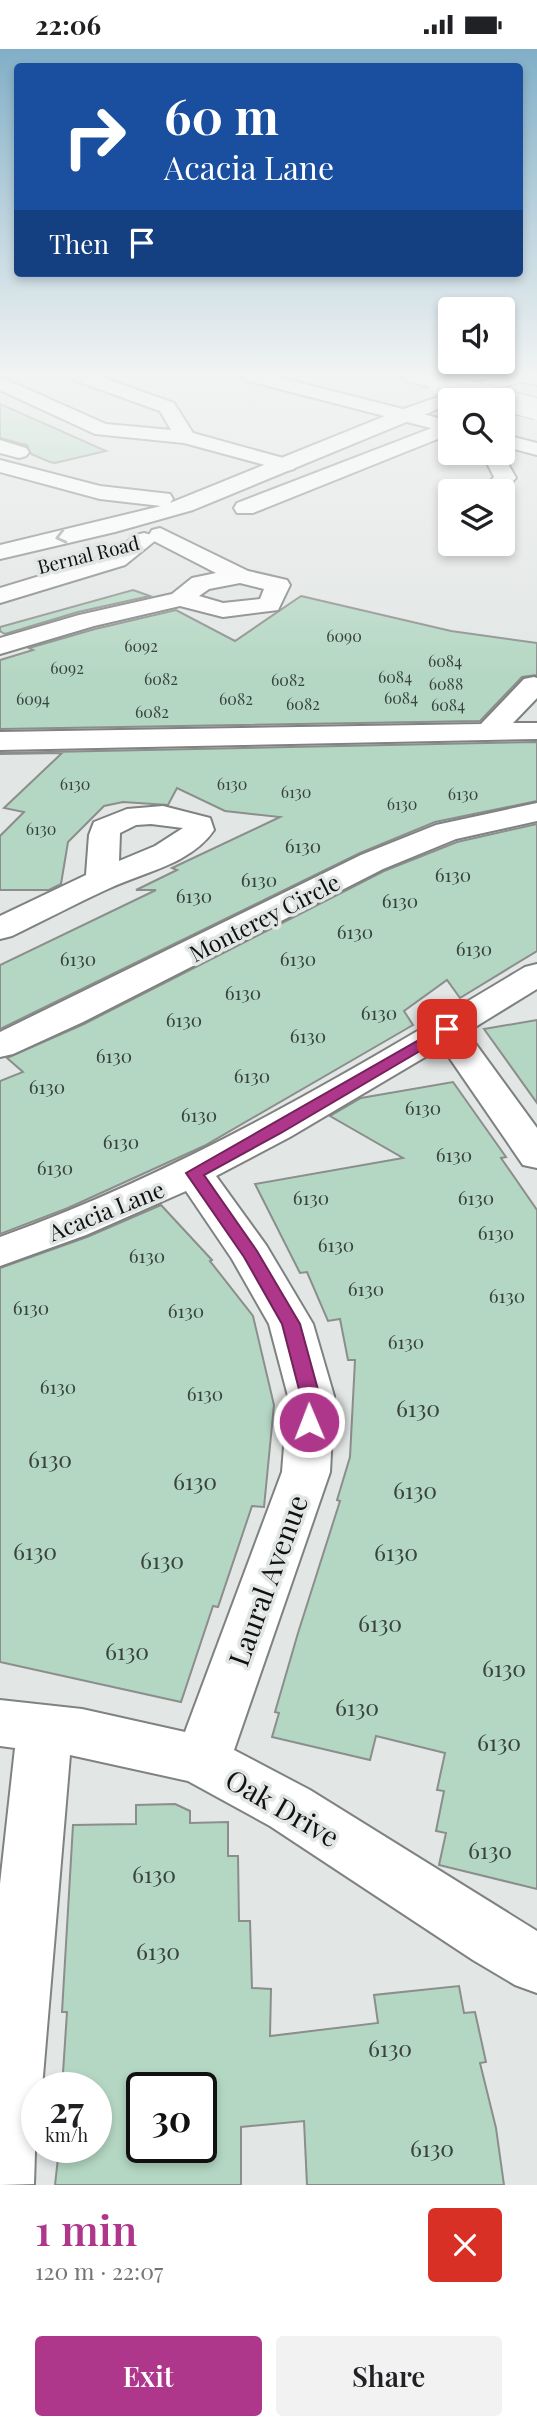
<!DOCTYPE html>
<meta charset="utf-8">
<style>
:root{--surface:#fff;--page:#f2f2f2;--text:#202124;--muted:#757577;--accent:#ae368b}
body{margin:0;font-family:"Playfair Display",serif;background:var(--page);color:var(--text);height:100vh;display:flex;flex-direction:column;font-size:26px;white-space:nowrap}
*{box-sizing:border-box;margin:0}
p{font-size:23px;color:var(--muted)}
.icon{flex:none;width:38px;height:38px;fill:none;stroke:currentColor;stroke-width:2;stroke-linecap:round;stroke-linejoin:round}
.map{position:relative;height:2136px;overflow:hidden}
.sheet{display:flex;flex-direction:column;background:var(--surface);flex:1}
.sheet>*{flex:none}
.banner{position:absolute;left:14px;top:14px;width:509px;height:214px;border-radius:7px;box-shadow:0 4px 10px #0003;background:#1a4fa0;color:#fff;overflow:hidden}
.tools{position:absolute;left:438px;top:248px;display:grid;gap:14px}
.tools a{display:grid;place-items:center;width:77px;height:77px;border-radius:7px;background:var(--surface);box-shadow:0 4px 10px #0003;font-size:35px}
.speed{position:absolute;left:21px;top:2023px;display:flex;gap:14px;font-size:35px;font-weight:700;text-align:center}
.speed>*{display:grid;place-content:center;width:91px;height:91px;border-radius:50%;background:var(--surface);box-shadow:0 4px 10px #0003;line-height:1}
.speed small{font-size:18px;font-weight:400}
.speed .limit{border:4px solid #111;border-radius:10px;background:#fff;color:#111}
.pin{position:absolute;display:grid;place-items:center;width:60px;height:60px;color:#fff;margin:-30px;border-radius:14px;box-shadow:0 4px 10px #0006}
.me{position:absolute;width:77px;margin:-38px;rotate:359deg;stroke-linejoin:round;filter:drop-shadow(0 0 5px #0008)}
.turn{display:flex;align-items:center;gap:24px;height:147px;padding:0 35px;font-size:32px}
.turn .icon{width:91px;height:91px;stroke-width:2.5}
.turn b{display:block;font-size:49px;line-height:60px}
.then{display:flex;align-items:center;height:66px;padding:0 35px;background:#0003;gap:14px;font-size:26px}
.round{display:grid;place-items:center;flex:none;width:74px;height:74px;border-radius:7px;background:var(--page)}
.overview{display:flex;align-items:center;justify-content:space-between;height:119px;padding:0 35px}
h1{font-size:42px;font-weight:600;line-height:52px;color:var(--accent)}
.button{display:flex;gap:14px;margin-top:auto;padding:14px 35px}
.button a{flex:1;height:80px;border-radius:7px;background:var(--accent);color:#fff;font-size:28px;font-weight:600;line-height:80px;text-align:center}
.button a+a{background:var(--page);color:var(--text)}
.status{display:flex;justify-content:space-between;align-items:center;height:49px;padding:0 35px;background:var(--surface);direction:ltr}
.status svg{height:19px;fill:currentColor}
.map>svg:first-child{display:block}
</style>
<div class="status"><b>22:06</b><svg viewBox="0 0 49 12"><path d="M0 12V9h3v3zM5 12V6h3v6zM10 12V3h3v9zM15 12V0h3v12zM26 1h20v11H26zM47 4h2v5h-2z"/></svg></div>
<div class="map">
<svg width="537" height="2136" viewBox="0 0 537 2136">
<rect width="100%" height="100%" fill="#e2e6e4"/>
<g fill="#b4d7c3" stroke="#8b8e8c" stroke-width="2" fill-rule="evenodd">
<polygon points="0,355 106,402 55,414 50,413 31,405 27,396 0,389"/>
<polygon points="133,541 150,547 78,563 5,585 0,582 0,578"/>
<polygon points="301,547 451,582 537,594 537,626 522,628 480,672 0,680 0,611 33,601 29,599 95,580 176,561 235,592"/>
<polygon points="537,693 537,752 435,773 360,804 0,980 0,916 156,841 136,841 177,821 172,819 280,768 225,762 177,739 168,756 123,753 104,757 68,793 61,835 49,841 0,841 0,787 24,763 4,759 62,704 0,705 0,704"/>
<polygon points="537,775 537,902 460,949 447,931 404,962 413,976 204,1097 68,1159 0,1185 0,1032 23,1023 7,1009 84,975 384,822 457,793"/>
<polygon points="537,971 537,1054 484,980"/>
<polygon points="453,1033 506,1108 501,1109 537,1161 537,1840 439,1816 446,1784 436,1782 444,1742 437,1741 445,1704 376,1687 370,1711 272,1688 279,1664 275,1663 298,1584 340,1452 337,1451 350,1408 355,1311 348,1311 340,1270 328,1272 307,1223 300,1224 255,1135 403,1109 330,1067 361,1049"/>
<polygon points="161,1156 212,1211 210,1212 253,1267 274,1356 264,1458 252,1457 218,1558 213,1557 181,1653 0,1613 0,1219 87,1188"/>
<path d="M175 1755 190 1762V1774L228 1773V1807H238L239 1872H250L252 1939 271 1940 270 1987 378 1974 374 1946 459 1937 464 1964 475 1963 486 2013 480 2014 496 2079 504 2136H307L304 2072 241 2078V2136H55L59 2100H96V2039H62L67 1963H62L73 1776 136 1775V1756ZM142 2039H201V2098H142Z"/>
</g>
<g fill="none" stroke-linecap="round" stroke-linejoin="round">
<g stroke="#7f8280" stroke-width="4">
<g id="minor">
<polygon points="72,327 98,327 174,354 193,384 294,412 297,416 294,420 287,422 184,394 95,385 0,341 0,328 106,375 171,381 160,362 74,331"/>
<polygon points="0,391 26,399 29,403 26,407 19,409 0,404"/>
<polygon points="482,404 502,404 516,429 502,444 480,443 494,428"/>
<path d="M160 479 248 522 287 531 290 536 278 561 223 568 180 557 94 577 0 605V589L79 566 172 545 192 529 216 524 152 491 149 486 152 481ZM240 534 264 540 260 550 223 554 199 547 209 540Z"/>
<polygon points="534,628 537,629 537,649 513,674 537,674 537,690 0,701 0,683 481,675 524,630"/>
<polygon points="537,754 537,772 456,790 383,820 83,973 13,1005 0,1008 0,983 361,806 436,776"/>
<path d="M163 757 210 769 214 781C192 814 145 823 110 839 77 854 45 871 12 887L0 890V867L86 826 89 786 94 773 127 760ZM151 775 183 779 155 797 119 812 120 784 136 776Z"/>
<path d="M537 915V940L467 983 537 1079V1119L523 1116 442 998 290 1088 216 1127 266 1196 313 1275 334 1347 330 1423 234 1701 310 1741 537 1882V1944L515 1936 473 1911 270 1777 188 1732 70 1706 42 2039H37L34 2135 0 2136V1835L15 1699 0 1697V1651L82 1660 185 1683 282 1423 288 1347 269 1275 232 1210 186 1142 86 1186 0 1217V1188C187 1121 355 1020 525 918Z"/>
</g>
</g>
<g stroke="#7f8280" stroke-width="4">
<g id="major">
<polygon points="499,327 528,327 526,331 459,352 450,352 450,355 193,461 115,483 0,510 0,496 161,457 100,450 0,423 0,411 100,437 170,445 173,450 170,454 395,363"/>
<polygon points="450,372 450,385 253,464 237,464 234,459 237,454"/>
<polygon points="144,484 152,486 156,491 125,516 0,554 0,539 109,506 136,486"/>
</g>
</g>
<g stroke="#7f8280" stroke-width="4">
<g id="highway">
<polygon points="243,327 273,327 450,372 450,384 245,331"/>
<polygon points="403,327 433,327 445,330 447,334 438,340 405,331"/>
<polygon points="513,327 537,327 537,336 515,331"/>
<polygon points="502,385 537,394 537,406 502,397"/>
</g>
</g>
<use href="#minor" fill="#fff" fill-rule="evenodd"/>
<use href="#major" fill="#fff" fill-rule="evenodd"/>
<use href="#highway" fill="#fff" fill-rule="evenodd"/>
<g stroke="#7f8280" stroke-width="23" stroke-linecap="butt">
<polyline id="highway-bridge" points="438,334 537,360"/>
</g>
<use href="#highway-bridge" stroke="#fff" stroke-width="21"/>
</g>
<defs><path id="oneway-chevron" d="M-2-3.5L2.5 0L-2 3.5" fill="none" stroke-width="1.6" stroke-linecap="round" stroke-linejoin="round" transform="scale(1.75)"/></defs>
<use stroke="#9fa09f" href="#oneway-chevron" transform="translate(61 488) rotate(166)"/>
<linearGradient id="sky" x2="0" y2="1"><stop stop-color="#81afc7"/><stop offset="0.52" stop-color="#f2f4f3"/><stop offset="1" stop-color="#f2f4f3" stop-opacity="0"/></linearGradient>
<rect width="537" height="626" fill="url(#sky)"/>
<polygon fill="#ae368b" stroke="#71235a" stroke-width="2" points="447,975 454,980 452,983 281,1084 204,1126 257,1202 300,1275 320,1348 319,1373 316,1378 302,1378 299,1373 301,1348 282,1275 244,1208 186,1124"/>
<g text-anchor="middle" dominant-baseline="central" stroke-width="7" stroke-linejoin="round" paint-order="stroke">
<g font-size="16" fill="#39423d">
<text x="344" y="586">6090</text>
<text x="141" y="596">6092</text>
<text x="445" y="611">6084</text>
<text x="67" y="618">6092</text>
<text x="395" y="627">6084</text>
<text x="161" y="629">6082</text>
<text x="288" y="630">6082</text>
<text x="446" y="634">6088</text>
<text x="401" y="648">6084</text>
<text x="33" y="649">6094</text>
<text x="236" y="649">6082</text>
<text x="303" y="654">6082</text>
<text x="448" y="655">6084</text>
<text x="152" y="662">6082</text>
<text x="75" y="734">6130</text>
<text x="232" y="734">6130</text>
<text x="296" y="742">6130</text>
<text x="463" y="744">6130</text>
<text x="402" y="754">6130</text>
<text x="41" y="779">6130</text>
</g>
<g font-size="19" fill="#101110" stroke="#e2e6e4">
<text transform="translate(88 505) rotate(-14)">Bernal Road</text>
</g>
<g font-size="19" fill="#39423d">
<text x="303" y="796">6130</text>
<text x="453" y="825">6130</text>
<text x="259" y="830">6130</text>
<text x="194" y="846">6130</text>
<text x="400" y="851">6130</text>
<text x="355" y="882">6130</text>
<text x="474" y="899">6130</text>
<text x="78" y="909">6130</text>
<text x="298" y="909">6130</text>
<text x="243" y="943">6130</text>
<text x="379" y="963">6130</text>
<text x="184" y="970">6130</text>
<text x="308" y="986">6130</text>
<text x="114" y="1006">6130</text>
<text x="252" y="1026">6130</text>
<text x="47" y="1037">6130</text>
<text x="423" y="1058">6130</text>
<text x="199" y="1065">6130</text>
<text x="121" y="1092">6130</text>
<text x="454" y="1105">6130</text>
<text x="55" y="1118">6130</text>
<text x="311" y="1148">6130</text>
<text x="476" y="1148">6130</text>
<text x="496" y="1183">6130</text>
<text x="336" y="1195">6130</text>
<text x="147" y="1206">6130</text>
<text x="366" y="1239">6130</text>
<text x="507" y="1246">6130</text>
<text x="31" y="1258">6130</text>
<text x="186" y="1261">6130</text>
<text x="406" y="1292">6130</text>
<text x="58" y="1337">6130</text>
<text x="205" y="1344">6130</text>
</g>
<g font-size="23" fill="#101110" stroke="#e2e6e4">
<text transform="translate(264 868) rotate(-27)">Monterey Circle</text>
<text transform="translate(106 1161) rotate(-22)">Acacia Lane</text>
</g>
<g font-size="23" fill="#39423d">
<text x="418" y="1358">6130</text>
<text x="50" y="1409">6130</text>
<text x="195" y="1431">6130</text>
<text x="415" y="1440">6130</text>
<text x="35" y="1501">6130</text>
<text x="396" y="1502">6130</text>
<text x="162" y="1510">6130</text>
<text x="380" y="1573">6130</text>
<text x="127" y="1601">6130</text>
<text x="504" y="1618">6130</text>
<text x="357" y="1657">6130</text>
<text x="499" y="1692">6130</text>
<text x="490" y="1800">6130</text>
<text x="154" y="1824">6130</text>
<text x="158" y="1901">6130</text>
<text x="390" y="1998">6130</text>
<text x="432" y="2098">6130</text>
</g>
<g font-size="28" fill="#101110" stroke="#e2e6e4">
<text transform="translate(267 1531) rotate(-70)">Laural Avenue</text>
<text transform="translate(283 1758) rotate(30)">Oak Drive</text>
</g>
</g>
</svg>
<div class="tools">
<a><svg class="icon" aria-label="sound" viewBox="0 0 24 24"><path d="M4 9h4l5-4v14l-5-4H4zM17 9q2 3 0 6"/></svg></a>
<a><svg class="icon" aria-label="search" viewBox="0 0 24 24"><circle cx="10" cy="10" r="6"/><path d="M15 15l6 6"/></svg></a>
<a><svg class="icon" aria-label="layers" viewBox="0 0 24 24"><path d="M12 4l9 5-9 5-9-5zM3 14l9 5 9-5"/></svg></a>
</div>
<div class="speed"><div>27<small>km/h</small></div><div class="limit">30</div></div>
<div class="pin" style="left:447px;top:980px;background:#d93025"><svg class="icon" aria-label="arrive" viewBox="0 0 24 24"><path d="M6 21V4h12l-3 4 3 4H6"/></svg></div>
<svg class="me" style="left:309px;top:1373px" viewBox="-20 -20 40 40"><circle r="17" fill="#ae368b" stroke="#fff" stroke-width="3"/><path d="M0-11L8 9 0 5-8 9z" fill="#fff"/></svg>
<div class="banner">
<div class="turn"><svg class="icon" aria-label="right" viewBox="0 0 24 24"><path d="M7 20v-9h11M14 6l5 5-5 5"/></svg><div><b>60 m</b>Acacia Lane</div></div>
<div class="then">Then<svg class="icon" aria-label="arrive" viewBox="0 0 24 24"><path d="M6 21V4h12l-3 4 3 4H6"/></svg></div>
</div>
</div>
<section class="sheet">
<div class="overview"><div><h1>1 min</h1><p>120 m · 22:07</p></div><a class="round" style="background:#d93025;color:#fff"><svg class="icon" aria-label="close" viewBox="0 0 24 24"><path d="M6 6l12 12M18 6L6 18"/></svg></a></div>
<div class="button"><a>Exit</a><a>Share</a></div>
</section>
